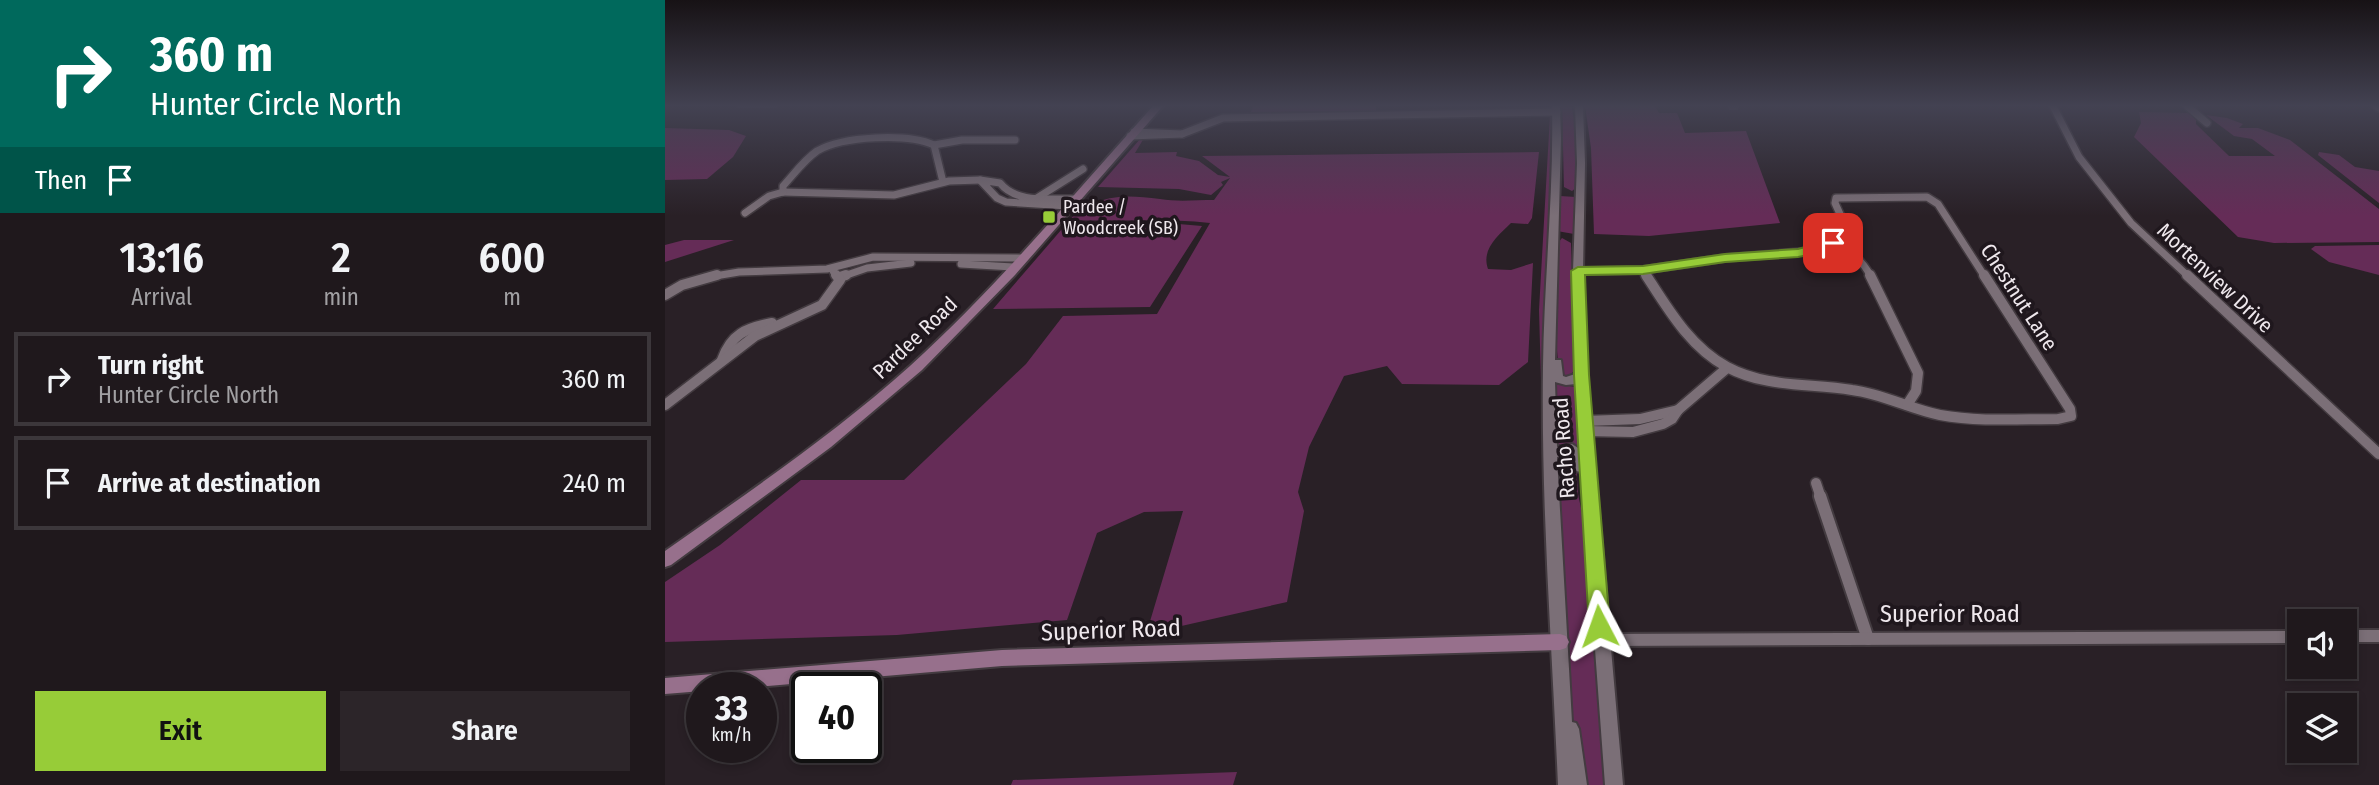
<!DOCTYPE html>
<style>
:root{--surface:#1f181c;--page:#2c2529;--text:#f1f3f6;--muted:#a1a0a3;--line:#3c373b;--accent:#97cc38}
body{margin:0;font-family:"Fira Sans Condensed",sans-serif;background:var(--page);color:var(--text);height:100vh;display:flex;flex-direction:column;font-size:26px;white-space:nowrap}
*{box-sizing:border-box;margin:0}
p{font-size:23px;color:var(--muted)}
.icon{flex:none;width:38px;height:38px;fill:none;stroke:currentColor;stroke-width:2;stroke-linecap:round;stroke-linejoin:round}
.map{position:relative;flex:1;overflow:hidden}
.panel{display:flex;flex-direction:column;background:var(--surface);width:665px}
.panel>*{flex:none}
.banner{background:#00695c;color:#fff;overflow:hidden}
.fabs{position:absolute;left:1622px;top:609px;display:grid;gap:14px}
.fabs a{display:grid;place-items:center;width:70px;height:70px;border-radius:0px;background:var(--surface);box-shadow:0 4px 10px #0003,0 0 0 2px var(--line);font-size:35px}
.speed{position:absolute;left:21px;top:672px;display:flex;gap:14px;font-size:35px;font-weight:700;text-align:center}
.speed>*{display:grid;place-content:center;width:91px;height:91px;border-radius:50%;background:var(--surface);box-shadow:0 4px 10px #0003,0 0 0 2px var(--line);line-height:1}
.speed small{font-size:18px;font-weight:400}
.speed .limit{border:4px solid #111;border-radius:10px;background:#fff;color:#111}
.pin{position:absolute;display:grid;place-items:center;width:60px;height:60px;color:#fff;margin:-30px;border-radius:14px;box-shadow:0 4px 10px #0006}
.me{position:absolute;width:77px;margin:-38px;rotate:356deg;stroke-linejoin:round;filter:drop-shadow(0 0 5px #0008)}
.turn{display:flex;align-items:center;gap:24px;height:147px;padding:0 35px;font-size:32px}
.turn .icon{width:91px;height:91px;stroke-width:2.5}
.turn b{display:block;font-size:49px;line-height:60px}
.then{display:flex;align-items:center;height:66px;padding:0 35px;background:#0003;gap:14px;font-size:26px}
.eta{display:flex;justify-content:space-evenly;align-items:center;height:119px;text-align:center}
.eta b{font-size:42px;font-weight:600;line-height:49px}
.action{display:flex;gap:14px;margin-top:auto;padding:14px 35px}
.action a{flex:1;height:80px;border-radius:0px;background:var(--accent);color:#111;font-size:28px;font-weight:600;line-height:80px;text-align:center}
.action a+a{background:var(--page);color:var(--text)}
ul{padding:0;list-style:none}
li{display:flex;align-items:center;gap:21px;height:94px;margin:0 14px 10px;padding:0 21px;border:4px solid var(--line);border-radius:0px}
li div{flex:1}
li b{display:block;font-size:26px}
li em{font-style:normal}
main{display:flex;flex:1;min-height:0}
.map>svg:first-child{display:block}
</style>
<main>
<section class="panel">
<div class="banner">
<div class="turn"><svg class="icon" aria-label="right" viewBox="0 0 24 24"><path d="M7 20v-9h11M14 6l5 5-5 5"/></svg><div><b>360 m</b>Hunter Circle North</div></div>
<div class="then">Then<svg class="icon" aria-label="arrive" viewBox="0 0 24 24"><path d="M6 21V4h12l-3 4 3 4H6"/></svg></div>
</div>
<div class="eta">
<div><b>13:16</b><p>Arrival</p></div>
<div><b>2</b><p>min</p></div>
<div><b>600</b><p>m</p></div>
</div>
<ul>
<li><svg class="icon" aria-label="right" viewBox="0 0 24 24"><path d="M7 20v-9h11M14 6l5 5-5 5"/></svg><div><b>Turn right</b><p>Hunter Circle North</p></div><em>360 m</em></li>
<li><svg class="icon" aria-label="arrive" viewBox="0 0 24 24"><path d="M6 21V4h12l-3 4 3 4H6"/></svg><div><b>Arrive at destination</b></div><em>240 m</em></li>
</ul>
<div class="action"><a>Exit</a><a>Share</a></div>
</section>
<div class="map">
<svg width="1714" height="785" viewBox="0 0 1714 785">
<rect width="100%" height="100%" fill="#292026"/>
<g fill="#652c57">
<polygon points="588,106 711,106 711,111 586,112"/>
<polygon points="897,106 907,107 912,135 912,187 907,191 899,187"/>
<polygon points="920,106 990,106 994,113 1012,113 1020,133 1081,131 1115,223 984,236 929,234 926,148"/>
<polygon points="1474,112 1527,113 1531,117 1531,124 1564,156 1610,156 1587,139 1569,136 1541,115 1562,118 1578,124 1574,128 1593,128 1625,140 1714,209 1714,242 1609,243 1573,237 1469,137 1476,123"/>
<polygon points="885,115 888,115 887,198 880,304 878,453 874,310"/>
<polygon points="0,128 64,130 81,136 68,157 42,179 0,180"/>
<path d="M476 138H479L470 153 512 152 511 156 534 161 553 175 565 177 537 156 874 152 867 218 863 224 846 223C833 236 816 249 823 269L846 270 868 263 863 362 834 385 737 384 722 366 679 376 644 447 633 492 639 511 622 602 512 627 483 628 518 511 479 512 432 533 402 620 232 635 0 642V582L55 545 136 480H239L361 364 398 316 492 314 545 223C498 218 451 222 404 220 434 194 457 194 495 199 512 202 531 200 549 200L565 178 556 182 558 185 546 195 514 189 433 187Z"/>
<polygon points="1654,152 1674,155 1690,167 1714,171 1714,203 1653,155"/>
<polygon points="895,196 911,197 909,234 892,231"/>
<polygon points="403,222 465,226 502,223 537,226 485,307 328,309"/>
<polygon points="897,238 906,243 910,370 903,377 894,372 889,318 893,243"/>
<polygon points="19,240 69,240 0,262 0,245"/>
<polygon points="1714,245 1714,275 1664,262 1646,249 1650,246"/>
<polygon points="891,384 911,387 915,443 913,446 892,444"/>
<polygon points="899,456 906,457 911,463 913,494 923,541 941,785 917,785 904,687 893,465"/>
<polygon points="572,772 568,785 346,785 348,780"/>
</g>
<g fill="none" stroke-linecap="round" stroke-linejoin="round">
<g stroke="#433b40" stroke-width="10">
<g id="minor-far2">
<polyline points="1388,106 1414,157 1466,223 1524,277"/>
<polyline points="1522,106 1542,123"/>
<polyline points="1711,106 1714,108"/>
<polyline points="517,134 558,118 892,112"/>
<polyline points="465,136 517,134 469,132"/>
<polyline points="269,145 297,140 350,140"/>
<path d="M118 192V186C129 174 139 160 152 151 178 136 242 133 269 145L278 182"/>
<polyline points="118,192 229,195 284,181 315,180"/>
<polyline points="372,198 418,169"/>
<path d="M403 206 341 202 332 198 315 180 335 183C352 204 384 198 409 199"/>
<polyline points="80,213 104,196 118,192"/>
<path d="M1168 243C1186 252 1197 259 1206 277"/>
<polyline points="296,264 348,267"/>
<polyline points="978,270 982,277"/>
<polyline points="978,270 1060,258 1149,251 1168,243 1178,231 1179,223 1170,203 1171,198 1262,197 1273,204 1320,277"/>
<polyline points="168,271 172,277"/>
<polyline points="913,271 978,270"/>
<polyline points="44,277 74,272 162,269 208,257 357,258"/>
<polyline points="176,277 202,268 246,263"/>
</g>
</g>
<g stroke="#433b40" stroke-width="13">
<g id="minor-far1">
<path d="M981 275C1003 309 1025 347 1062 367 1101 388 1145 383 1187 390 1218 394 1245 409 1275 415 1314 422 1354 419 1393 419L1406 416 1405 409 1319 275"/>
<polyline points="1205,275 1253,373 1251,391 1242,405"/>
<polyline points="1522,275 1714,454"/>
<polyline points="175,277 181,275"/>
<polyline points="0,295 17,285 52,275"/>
<path d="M57 360C66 334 81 328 107 323"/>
<polyline points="0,405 90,336 157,305 175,280 171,275"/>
<polyline points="920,421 975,419 1013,410"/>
<polyline points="920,431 968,432 998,424 1007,419 1013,410 1062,368"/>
<polyline points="1151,483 1156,498"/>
</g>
</g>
<g stroke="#433b40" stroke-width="16">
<g id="minor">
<polyline points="1155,496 1203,639"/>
<polyline points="1680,636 1714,636"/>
<polyline points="936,640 1634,637"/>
</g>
</g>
<g stroke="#433b40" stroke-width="4">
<path id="tertiary" d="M887 106H895L896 138 890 360H896L898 376 901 377 910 374 908 271 912 163 910 106H918L920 163 918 271 922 375 958 785H940L917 472 910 471 908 458 904 454 892 457 907 722 911 723 914 729 922 785H893C887 646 876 506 878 366 879 279 889 193 887 106ZM890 382 901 385 911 384 916 450 907 444 892 447Z"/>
</g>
<g stroke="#433b40" stroke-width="4">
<g id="secondary">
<path d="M488 106H498L350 275 257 370 166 447 6 565 0 567V551C84 492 169 434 245 366 333 286 409 194 488 106Z"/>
<polygon points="895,634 901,636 904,642 901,648 895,650 337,666 80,688 37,688 37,691 0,694 0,678 337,650"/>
</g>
</g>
<use href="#minor-far2" stroke="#7b6f77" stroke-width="7"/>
<use href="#minor-far1" stroke="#7b6f77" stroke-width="10"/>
<use href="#minor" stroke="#7b6f77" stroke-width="12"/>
<use href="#tertiary" fill="#7b6f77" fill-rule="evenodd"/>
<use href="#secondary" fill="#97708c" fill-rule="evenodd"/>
</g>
<g fill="#4d434a">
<polygon points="72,106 114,106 111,108 73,108"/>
<polygon points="1062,106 1074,106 1073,110 1064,110"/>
</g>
<linearGradient id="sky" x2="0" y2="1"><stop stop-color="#171215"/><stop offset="0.49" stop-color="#434252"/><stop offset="1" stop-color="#434252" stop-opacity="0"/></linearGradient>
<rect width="1714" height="216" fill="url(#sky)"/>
<polygon fill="#97cc38" stroke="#628524" stroke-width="2" points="1168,239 1174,243 1172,246 1154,253 1133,257 1060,262 978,274 920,275 924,375 945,626 942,632 934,635 927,632 924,626 909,375 906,271 913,267 978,266 1060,254 1133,249"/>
<rect fill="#97cc38" stroke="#1f171d" stroke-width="2.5" x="377" y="210" width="14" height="14" rx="3.5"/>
<g text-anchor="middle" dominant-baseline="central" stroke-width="7" stroke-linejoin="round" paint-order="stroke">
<g font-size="18" fill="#efe8ed" stroke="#1f171d" text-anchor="start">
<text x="398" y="207">Pardee /<tspan x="398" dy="21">Woodcreek (SB)</tspan></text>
</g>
<g font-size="21" fill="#efe8ed" stroke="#1f171d">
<text transform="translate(1550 278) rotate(43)">Mortenview Drive</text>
<text transform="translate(1354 297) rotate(57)">Chestnut Lane</text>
<text transform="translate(250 338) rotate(-44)">Pardee Road</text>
<text transform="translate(899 448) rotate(-94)">Racho Road</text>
</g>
<g font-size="24" fill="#efe8ed" stroke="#1f171d">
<text x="1285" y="614">Superior Road</text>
<text transform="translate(446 630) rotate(-2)">Superior Road</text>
</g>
</g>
</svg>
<div class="fabs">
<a><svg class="icon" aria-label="sound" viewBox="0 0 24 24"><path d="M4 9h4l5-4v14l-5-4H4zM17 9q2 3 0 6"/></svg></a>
<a><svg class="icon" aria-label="layers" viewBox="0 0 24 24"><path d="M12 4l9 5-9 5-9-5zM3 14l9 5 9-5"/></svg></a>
</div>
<div class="speed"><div>33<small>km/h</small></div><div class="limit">40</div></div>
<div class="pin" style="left:1168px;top:243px;background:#d93025"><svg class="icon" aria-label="arrive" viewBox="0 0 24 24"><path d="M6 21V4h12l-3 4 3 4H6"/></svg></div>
<svg class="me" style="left:934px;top:626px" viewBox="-20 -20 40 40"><path d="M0-17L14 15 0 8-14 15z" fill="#97cc38" stroke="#fff" stroke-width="4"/></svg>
</div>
</main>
